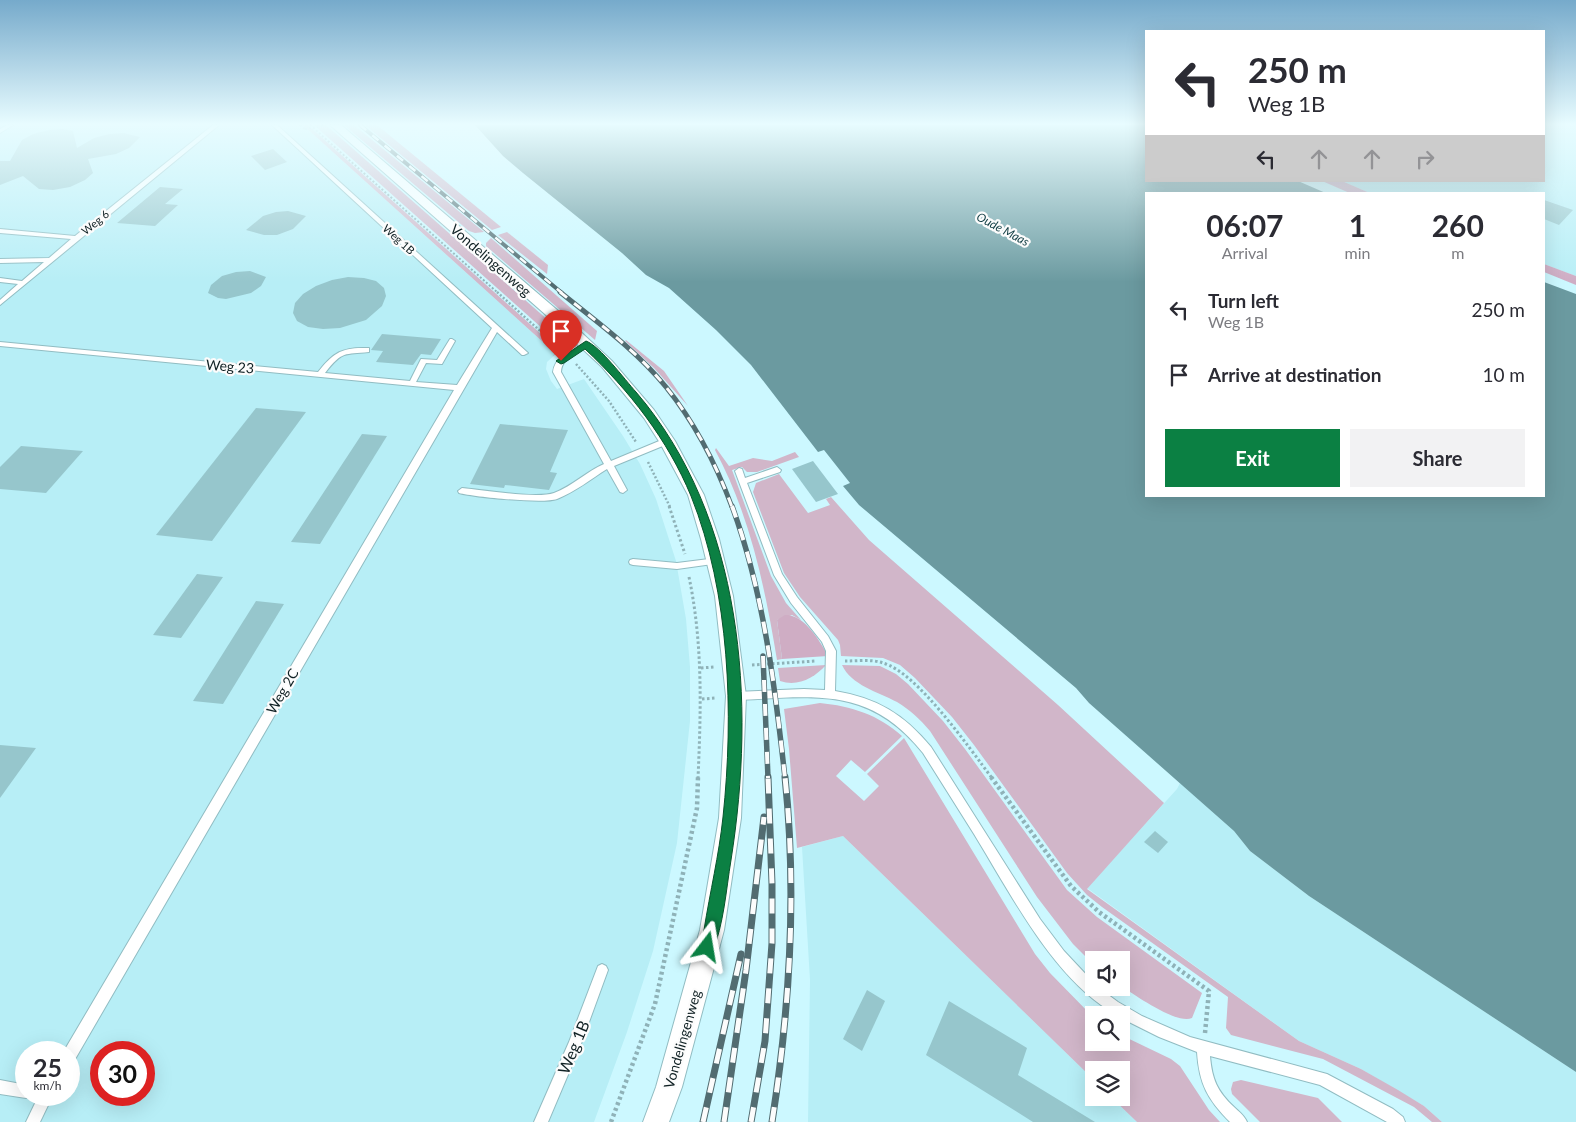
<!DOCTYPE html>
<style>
:root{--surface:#fff;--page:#f2f2f3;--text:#2b2b33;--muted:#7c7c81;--accent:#0b8043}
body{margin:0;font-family:Lato,sans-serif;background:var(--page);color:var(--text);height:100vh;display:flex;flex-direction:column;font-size:19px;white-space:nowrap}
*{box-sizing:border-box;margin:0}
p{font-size:16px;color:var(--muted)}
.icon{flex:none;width:28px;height:28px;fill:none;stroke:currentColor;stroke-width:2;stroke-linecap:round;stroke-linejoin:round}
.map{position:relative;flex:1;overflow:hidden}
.panel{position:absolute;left:1145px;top:192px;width:400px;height:305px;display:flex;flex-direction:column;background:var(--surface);border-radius:0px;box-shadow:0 5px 20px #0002}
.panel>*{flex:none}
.banner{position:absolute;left:1145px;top:30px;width:400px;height:152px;border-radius:0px;box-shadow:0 5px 20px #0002;background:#fff;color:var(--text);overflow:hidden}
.buttons{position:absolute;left:1085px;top:951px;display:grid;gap:10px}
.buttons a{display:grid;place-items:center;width:45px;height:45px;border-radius:0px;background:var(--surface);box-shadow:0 5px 20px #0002;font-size:25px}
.speed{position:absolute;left:15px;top:1041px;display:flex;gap:10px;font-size:25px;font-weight:700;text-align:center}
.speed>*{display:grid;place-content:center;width:65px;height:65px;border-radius:50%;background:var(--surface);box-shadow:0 5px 20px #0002;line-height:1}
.speed small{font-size:12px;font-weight:400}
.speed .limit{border:8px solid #d22;background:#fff;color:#111}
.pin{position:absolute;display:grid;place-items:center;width:42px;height:42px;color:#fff;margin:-51px -21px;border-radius:50% 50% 50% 0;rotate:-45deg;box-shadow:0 0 5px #0007}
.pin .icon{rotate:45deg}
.me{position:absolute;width:55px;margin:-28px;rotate:14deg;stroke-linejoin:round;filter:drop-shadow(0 0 4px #0008)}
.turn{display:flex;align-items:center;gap:18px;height:105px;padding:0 20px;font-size:22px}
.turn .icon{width:65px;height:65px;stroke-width:2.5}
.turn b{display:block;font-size:35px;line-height:42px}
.lanes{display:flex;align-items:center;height:48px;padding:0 20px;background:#0003;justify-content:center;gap:25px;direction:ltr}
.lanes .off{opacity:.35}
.eta{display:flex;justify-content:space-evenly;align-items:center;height:85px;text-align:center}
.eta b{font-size:30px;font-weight:700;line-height:35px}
.primary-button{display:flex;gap:10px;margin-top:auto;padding:10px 20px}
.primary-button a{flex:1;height:58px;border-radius:0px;background:var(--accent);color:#fff;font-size:20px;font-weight:700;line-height:58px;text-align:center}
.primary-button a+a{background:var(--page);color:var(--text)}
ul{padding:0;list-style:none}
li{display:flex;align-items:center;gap:15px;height:65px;padding:0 20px}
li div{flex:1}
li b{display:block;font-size:19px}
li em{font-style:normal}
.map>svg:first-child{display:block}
</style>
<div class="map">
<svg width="1576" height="1122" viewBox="0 0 1576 1122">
<rect width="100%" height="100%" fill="#ccf8ff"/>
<g fill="#b7eef6" fill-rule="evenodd">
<path d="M0 125H303L556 354 547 362 546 369 551 381 557 389 584 379 623 436 640 464 656 499 676 561 686 619 690 667V721L677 843 653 951 627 1032 594 1122H0ZM26 1052H69V1095H26ZM101 1052H144V1095H101Z"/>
<polygon points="1544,125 1576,125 1576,276 1544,264 1544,194 1372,194 1342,181 1544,181"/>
<polygon points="1180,783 1234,831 1250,851 1309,896 1576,1072 1576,1122 1442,1122 1424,1106 1361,1069 1299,1041 1087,888 1177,789"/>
<polygon points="843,836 1094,1080 1094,1098 1112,1098 1137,1122 808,1122 810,980 802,847"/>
</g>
<g fill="#d1b6c9">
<polygon points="303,125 308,125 560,351 553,356 555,353"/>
<polygon points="314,125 326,125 565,335 567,337 563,345 561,345"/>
<polygon points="344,125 354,125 484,232 475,233 469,231"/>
<polygon points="365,125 377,125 501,227 492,230"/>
<polygon points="507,232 548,265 547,274 498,235"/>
<polygon points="491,238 597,331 595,340 486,246 486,243"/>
<polygon points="626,340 664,371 688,406 654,368 625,341"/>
<path d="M716 448 729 466 753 458 772 461 795 452 799 457 757 472H747L742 467 732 470 771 576 786 603 801 620 792 615 777 620 782 659 777 660C765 587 750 515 715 450Z"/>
<polygon points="779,474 808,513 830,505 826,499 831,497 869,540 1058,705 1164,803 1087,889 1299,1041 1361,1069 1398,1090 1424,1106 1442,1122 1432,1122 1414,1107 1323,1059 1231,1035 1226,1028 1228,997 1102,907 1087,895 1067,873 974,745 952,717 915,678 900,665 883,658 841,656 840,645 838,640 800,597 784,573 753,492 756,483"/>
<path d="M826 665C814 678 798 687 780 681L778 668Z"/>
<path d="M842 665 880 666 896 674 908 684 943 721 965 749 1067 890 1097 917 1202 993 1192 1018C1177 1025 1135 995 1121 986V960H1094L1093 964 1073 944 1037 897 930 731C920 719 910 710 897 702 878 692 851 685 842 665Z"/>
<path d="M820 703C851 706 879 715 902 736L865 772 851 760 836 776 864 801 879 786 867 774 904 738 1035 954 1050 973 1094 1018V1042H1121V1035L1171 1059 1180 1066 1209 1110 1220 1122H1137L1112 1098H1121V1070H1094V1080L843 836 797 848 789 749 784 709Z"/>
<polygon points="1241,1080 1318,1098 1342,1122 1260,1122 1232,1094 1231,1089 1233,1082"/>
</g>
<g fill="#cfadc4">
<polygon points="1322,181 1342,181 1372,194 1352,194"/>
<polygon points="1544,264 1576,276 1576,285 1544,272"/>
<path d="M785 615C804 614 820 641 828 656L782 659 777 620Z"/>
</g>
<polygon fill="#6b9aa0" points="475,125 1146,125 1146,181 1298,181 1328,194 1146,194 1146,496 1544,496 1544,282 1576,294 1576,1072 1309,896 1250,851 1234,831 1089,703 1076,688 859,505 843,486 850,483 824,450 818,452 751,365 716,330 669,288 646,275 622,253 523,173 503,156"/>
<g fill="#96c6cc">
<polygon points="63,129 73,131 77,148 94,138 109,134 124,133 140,137 129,148 116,154 88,159 93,173 85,180 70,187 53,190 39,189 23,176 0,185 0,161 10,161 22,140 33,134 49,130"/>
<polygon points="273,149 287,162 265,170 251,156"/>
<polygon points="160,187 183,189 165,204 178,205 155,226 117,223"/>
<polygon points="1544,200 1573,210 1559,225 1544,219"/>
<polygon points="288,211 306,216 293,229 277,235 264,235 246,230 263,216 276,212"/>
<polygon points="250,271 266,277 261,286 251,293 226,299 218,298 208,293 211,285 222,276 236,272"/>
<polygon points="348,277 364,278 376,281 384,288 386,296 382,306 366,320 340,328 323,329 308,327 297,321 293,313 295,303 303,294 316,286 332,280"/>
<polygon points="382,334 441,339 431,355 421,354 413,365 376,362 383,351 371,350"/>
<polygon points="256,408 306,412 212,541 156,535"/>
<polygon points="500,424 568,430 550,472 557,473 549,490 505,485 504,488 470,484"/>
<polygon points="362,434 387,436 320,544 291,542"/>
<polygon points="21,446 83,451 46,493 0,489 0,467"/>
<polygon points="813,461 838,494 816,502 792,469"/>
<polygon points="197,574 223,577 181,638 153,635"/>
<polygon points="256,601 284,604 223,704 193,701"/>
<polygon points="0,745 36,748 0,798"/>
<polygon points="1155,831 1168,842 1158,853 1144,842"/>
<polygon points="867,990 885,1001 862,1051 843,1039"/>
<polygon points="949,1001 1027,1048 1018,1075 1095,1122 1033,1122 926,1055"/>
</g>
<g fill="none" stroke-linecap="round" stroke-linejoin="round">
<g stroke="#91bcc2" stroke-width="2">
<g id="lane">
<polygon points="7,125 13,125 0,133 0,129"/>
<polygon points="213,125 219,125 0,305 0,300 18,284 0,282 0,278 22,281 44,262 0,263 0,259 49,258 71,239 0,233 0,229 75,236"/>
<path d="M272 125H277L528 353 524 355H522L497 332 74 1061 69 1062V1052H64V1051L454 390 0 346V342L318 372C333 353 342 347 367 348H369V352C344 355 343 350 325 373L410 381 421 359 437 360 450 339H452L455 341 442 364 426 363 416 382 457 385 492 328Z"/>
<path d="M584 342H586L589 344C579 353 562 356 561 372L611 461 664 439H670L671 441 670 443 614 466 627 490 623 493 620 492 607 469C591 479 575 492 557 499 543 504 475 497 459 493L458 491 462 488C483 490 537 499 554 493 573 486 587 471 604 464L553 372C555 356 571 350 584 342Z"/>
<path d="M777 467 781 470 780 472 747 483 782 574 797 597 828 636 836 651 835 691C877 698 904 714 931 747L1040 919 1064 951 1094 983V988H1099L1118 1002 1142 1016 1190 1037 1327 1074 1393 1109 1403 1117 1405 1122H1387L1320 1085 1210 1056C1212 1079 1217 1091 1234 1107 1239 1112 1244 1115 1247 1122H1230C1208 1100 1199 1084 1197 1052L1159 1037 1121 1018V1015C1113 1015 1108 1010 1101 1005 1047 966 1009 891 974 834 957 807 940 780 923 753 869 685 814 697 736 700L733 699 731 696 733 693 736 692 804 689 825 690 826 651 822 642 791 603 774 575 735 471 739 468 742 469 745 478Z"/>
<polygon points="717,558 720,559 721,561 720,563 677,569 633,565 630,564 629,562 630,560 633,559 677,563"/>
<polygon points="602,964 606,966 608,970 581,1044 548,1122 534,1122 569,1042 598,966"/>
<polygon points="0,1080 26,1085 26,1095 31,1096 26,1098 0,1094"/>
<polygon points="39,1095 53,1095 40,1122 26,1122"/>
</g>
</g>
<g stroke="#91bcc2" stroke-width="2">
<polygon id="street" points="330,125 341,125 556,309 612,361 654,410 675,441 704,495 719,539 733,596 746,696 741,818 724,930 682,1087 669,1122 643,1122 656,1087 700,930 719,818 726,696 715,596 701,539 688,495 660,443 644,418 602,367 546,315"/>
</g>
<g stroke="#8fb2b8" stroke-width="2" stroke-dasharray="2 2" stroke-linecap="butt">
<polyline points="300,125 305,129"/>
<polyline points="310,125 498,293"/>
</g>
<g stroke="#8fb2b8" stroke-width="2.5" stroke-dasharray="2 2" stroke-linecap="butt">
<polyline points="497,292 559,348"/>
<polyline points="576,364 609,401 636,442"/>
<polyline points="648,462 670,507"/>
</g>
<g stroke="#8fb2b8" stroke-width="3" stroke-dasharray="2.5 2.5" stroke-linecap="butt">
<polyline points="669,506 685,554"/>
<path d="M689 577C703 644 701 710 698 778"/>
<path d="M845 661C857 661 872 659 883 663 917 672 970 749 992 778"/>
<polyline points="752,665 816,661"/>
<polyline points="701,668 714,667"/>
<polyline points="702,699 716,698"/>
</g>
<g stroke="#8fb2b8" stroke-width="4.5" stroke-dasharray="3 3" stroke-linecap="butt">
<polyline points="991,777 1071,886 1099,912 1209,991 1205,1033"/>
<polyline points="611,1122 655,1004 697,808 698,777"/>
</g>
<use href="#lane" fill="#fff" fill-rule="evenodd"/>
<use href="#street" fill="#fff" fill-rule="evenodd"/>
<g stroke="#526c71" stroke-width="4">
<polyline id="rail-far3" points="360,125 562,293"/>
</g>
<g stroke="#526c71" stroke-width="5">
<path id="rail-far2" d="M560 292C597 322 636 350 666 387 695 423 716 464 732 507"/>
</g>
<g stroke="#526c71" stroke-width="5.5">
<g id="rail-far1">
<path d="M732 506C764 593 775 687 785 778"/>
<polyline points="763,656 768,778"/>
</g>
</g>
<g stroke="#526c71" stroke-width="7">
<g id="rail">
<polyline points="703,1122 741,954"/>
<polyline points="724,1122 746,970 764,817"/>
<polyline points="751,1122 765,1041 772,943 772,884 768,777"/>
<path d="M772 1122C790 1008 797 892 785 777"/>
</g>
</g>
<use href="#rail-far3" stroke="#fcfcfc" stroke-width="2.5" stroke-dasharray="8" stroke-linecap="butt"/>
<use href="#rail-far2" stroke="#fcfcfc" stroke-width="3" stroke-dasharray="9" stroke-linecap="butt"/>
<use href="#rail-far1" stroke="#fcfcfc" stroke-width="4" stroke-dasharray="12" stroke-linecap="butt"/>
<use href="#rail" stroke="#fcfcfc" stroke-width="5" stroke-dasharray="15" stroke-linecap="butt"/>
<polyline stroke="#8fb2b8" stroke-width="2" stroke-dasharray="2 2" stroke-linecap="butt" points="305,129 325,125"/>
</g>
<linearGradient id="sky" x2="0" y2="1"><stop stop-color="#76aacb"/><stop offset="0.44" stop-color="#e8fcff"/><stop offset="1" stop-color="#e8fcff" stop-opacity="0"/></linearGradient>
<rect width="1576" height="282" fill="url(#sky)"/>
<path fill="#0b8043" stroke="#07532c" d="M586 341C600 346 625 380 636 392 744 518 756 702 731 860 726 890 724 924 712 953L707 955 702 953 699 947 704 930C710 892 719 855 723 817 734 714 730 593 691 496 668 440 629 390 585 349L564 363 561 364 556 361Z"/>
<g text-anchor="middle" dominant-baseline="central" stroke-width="4.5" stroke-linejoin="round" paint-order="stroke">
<g font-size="11" fill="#102124" stroke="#fcfcfc">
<text transform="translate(95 222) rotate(-39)">Weg 6</text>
<text transform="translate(399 239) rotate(42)">Weg 1B</text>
</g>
<g font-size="12" font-style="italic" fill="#133f45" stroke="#fcfcfc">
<text transform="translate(1003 229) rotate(28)">Oude Maas</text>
</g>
<g font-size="14" fill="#102124" stroke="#fcfcfc">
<text transform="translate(491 260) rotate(41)">Vondelingenweg</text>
<text transform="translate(230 366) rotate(5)">Weg 23</text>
<text transform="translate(282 691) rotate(-60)">Weg 2C</text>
<text transform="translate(682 1039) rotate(-74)">Vondelingenweg</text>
</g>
<g font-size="16" fill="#102124" stroke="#fcfcfc">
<text transform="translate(573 1047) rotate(-67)">Weg 1B</text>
</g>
</g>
</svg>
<div class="buttons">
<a><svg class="icon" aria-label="sound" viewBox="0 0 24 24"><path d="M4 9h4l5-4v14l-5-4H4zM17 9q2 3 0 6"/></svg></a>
<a><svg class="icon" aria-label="search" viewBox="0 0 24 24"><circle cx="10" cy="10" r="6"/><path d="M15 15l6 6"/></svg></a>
<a><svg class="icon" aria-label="layers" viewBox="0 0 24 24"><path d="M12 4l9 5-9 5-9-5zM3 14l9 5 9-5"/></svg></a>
</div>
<div class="speed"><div>25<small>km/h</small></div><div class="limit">30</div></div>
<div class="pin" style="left:561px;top:361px;background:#d93025"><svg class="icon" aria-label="arrive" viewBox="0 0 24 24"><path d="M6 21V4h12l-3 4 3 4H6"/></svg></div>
<svg class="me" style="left:707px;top:947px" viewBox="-20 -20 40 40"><path d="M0-17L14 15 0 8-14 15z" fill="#0b8043" stroke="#fff" stroke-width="4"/></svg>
<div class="banner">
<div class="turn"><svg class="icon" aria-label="left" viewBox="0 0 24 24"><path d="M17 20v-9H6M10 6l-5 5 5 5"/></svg><div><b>250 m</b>Weg 1B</div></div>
<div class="lanes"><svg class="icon" aria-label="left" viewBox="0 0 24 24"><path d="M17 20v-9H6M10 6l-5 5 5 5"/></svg><svg class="icon off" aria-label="ahead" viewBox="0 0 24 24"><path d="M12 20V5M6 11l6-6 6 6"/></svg><svg class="icon off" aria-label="ahead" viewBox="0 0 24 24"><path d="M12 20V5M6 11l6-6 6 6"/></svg><svg class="icon off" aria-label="right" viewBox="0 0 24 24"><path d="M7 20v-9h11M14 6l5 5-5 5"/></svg></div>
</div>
<section class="panel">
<div class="eta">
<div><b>06:07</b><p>Arrival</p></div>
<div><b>1</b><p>min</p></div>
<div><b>260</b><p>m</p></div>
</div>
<ul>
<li><svg class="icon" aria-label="left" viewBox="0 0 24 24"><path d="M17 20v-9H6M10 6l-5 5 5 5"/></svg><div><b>Turn left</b><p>Weg 1B</p></div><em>250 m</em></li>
<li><svg class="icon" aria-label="arrive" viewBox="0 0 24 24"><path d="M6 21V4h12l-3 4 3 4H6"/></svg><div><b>Arrive at destination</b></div><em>10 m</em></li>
</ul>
<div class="primary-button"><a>Exit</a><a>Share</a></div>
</section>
</div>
